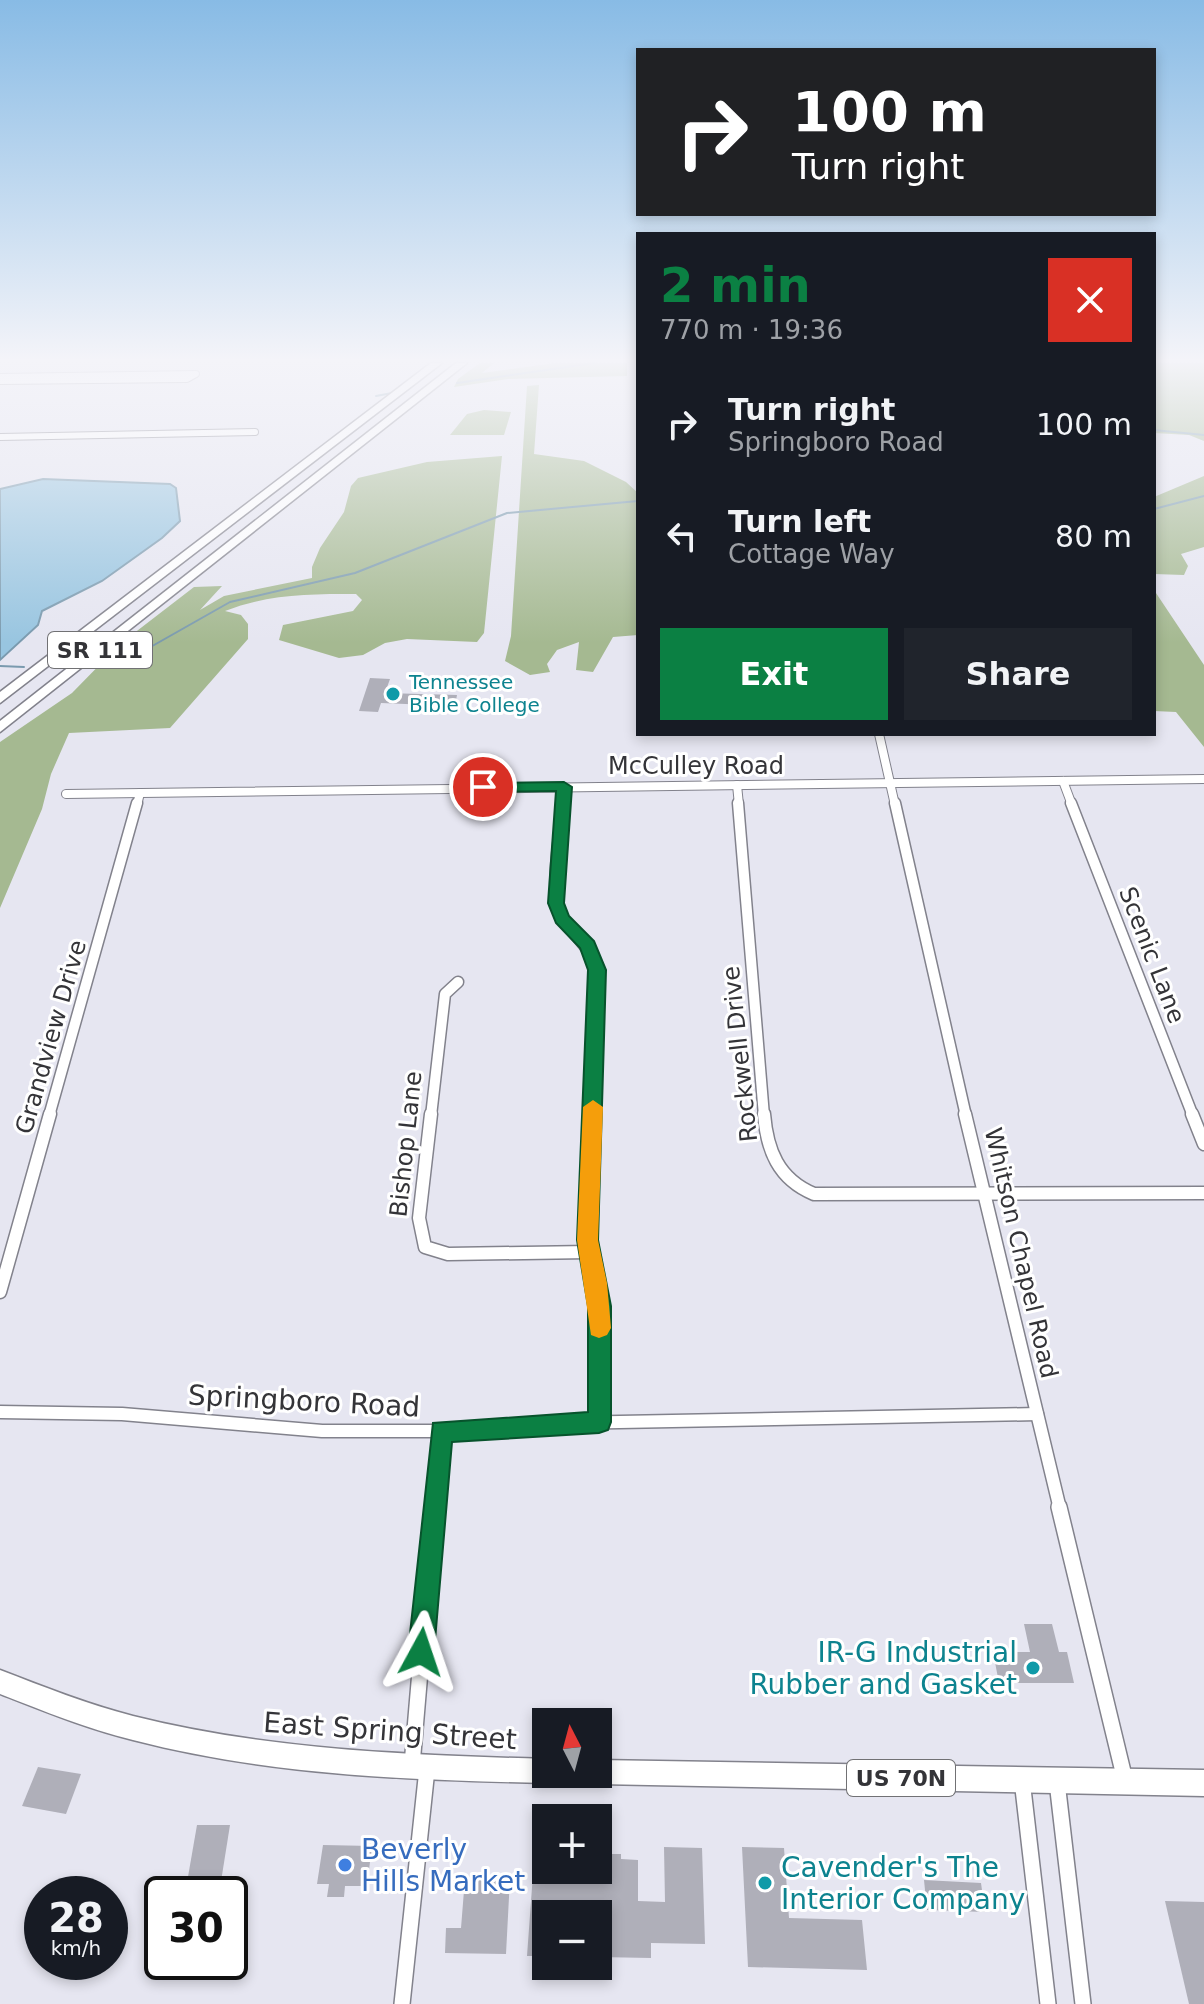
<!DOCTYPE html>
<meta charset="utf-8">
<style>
:root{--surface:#171b24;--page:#20242c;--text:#f1f3f6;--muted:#9ea1a6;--accent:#0b8043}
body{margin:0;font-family:"DejaVu Sans",sans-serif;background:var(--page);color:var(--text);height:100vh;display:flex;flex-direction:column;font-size:30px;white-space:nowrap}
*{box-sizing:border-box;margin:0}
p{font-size:26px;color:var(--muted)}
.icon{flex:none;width:44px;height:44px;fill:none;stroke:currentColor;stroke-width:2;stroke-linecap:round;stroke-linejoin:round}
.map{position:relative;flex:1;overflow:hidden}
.drawer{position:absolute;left:636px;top:232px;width:520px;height:504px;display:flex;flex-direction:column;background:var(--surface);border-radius:0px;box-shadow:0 4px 12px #0003}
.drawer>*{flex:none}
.guide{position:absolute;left:636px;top:48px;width:520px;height:168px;border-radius:0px;box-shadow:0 4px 12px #0003;background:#202124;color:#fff;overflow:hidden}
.needle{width:52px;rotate:354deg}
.controls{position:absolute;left:532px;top:1708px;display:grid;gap:16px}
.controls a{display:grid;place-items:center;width:80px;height:80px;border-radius:0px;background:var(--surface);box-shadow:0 4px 12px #0003;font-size:40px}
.speed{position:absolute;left:24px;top:1876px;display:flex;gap:16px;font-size:40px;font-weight:700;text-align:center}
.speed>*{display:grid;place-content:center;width:104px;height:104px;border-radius:50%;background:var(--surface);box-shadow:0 4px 12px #0003;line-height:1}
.speed small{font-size:20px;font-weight:400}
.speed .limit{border:4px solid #111;border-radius:12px;background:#fff;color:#111}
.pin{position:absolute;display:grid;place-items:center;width:68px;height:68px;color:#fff;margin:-34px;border:4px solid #fff;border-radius:50%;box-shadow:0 2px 8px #0007}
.me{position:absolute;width:88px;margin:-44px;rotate:5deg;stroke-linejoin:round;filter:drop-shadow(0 0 6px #0008)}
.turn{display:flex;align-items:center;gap:28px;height:168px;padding:0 24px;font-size:36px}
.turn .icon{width:104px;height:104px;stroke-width:2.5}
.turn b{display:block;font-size:56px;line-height:68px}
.round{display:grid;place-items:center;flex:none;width:84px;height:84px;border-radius:0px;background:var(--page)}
.summary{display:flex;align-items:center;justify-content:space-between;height:136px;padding:0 24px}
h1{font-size:48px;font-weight:800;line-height:60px;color:var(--accent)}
.button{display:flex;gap:16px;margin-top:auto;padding:16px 24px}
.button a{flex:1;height:92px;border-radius:0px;background:var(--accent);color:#fff;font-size:32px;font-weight:800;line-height:92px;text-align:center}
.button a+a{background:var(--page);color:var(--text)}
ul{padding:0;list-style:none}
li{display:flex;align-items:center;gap:24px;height:112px;padding:0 24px}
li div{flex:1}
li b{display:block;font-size:30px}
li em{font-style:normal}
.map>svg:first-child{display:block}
</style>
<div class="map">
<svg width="1204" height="2004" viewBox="0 0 1204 2004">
<rect width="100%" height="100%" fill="#e6e6f1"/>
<g fill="#a5b991">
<polygon points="480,363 494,363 482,373 555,363 627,363 627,376 508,379 454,387 458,379"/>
<polygon points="1154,363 1204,363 1204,441 1189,435 1154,433"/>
<polygon points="539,385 534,454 584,461 626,482 638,493 638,635 613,637 593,672 576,670 579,642 557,650 547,664 550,672 530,675 505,661 511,636 527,386"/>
<polygon points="484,410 511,412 504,435 450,435 467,414"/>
<path d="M502 456 484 633 477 642 407 639 385 643 363 655 339 658 279 640 283 625 353 611 362 600 356 594C309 594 269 594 225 611L241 615 248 624V639L170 728 69 733 51 774 42 809 0 908V742L72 693 120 644 194 587 222 586 200 610 224 596 312 578V567L320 548 344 512 351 486 358 478 427 462Z"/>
<polygon points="1204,476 1204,547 1181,554 1188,566 1184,575 1154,574 1154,497"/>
<polygon points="1154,590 1204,665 1204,747 1176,712 1154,711"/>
</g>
<polygon fill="#98c5e0" stroke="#7a9aae" stroke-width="2" points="43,479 170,484 176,488 180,521 162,538 102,581 42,611 38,625 0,660 0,489"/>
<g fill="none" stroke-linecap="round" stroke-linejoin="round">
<g stroke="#7a9aae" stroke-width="2">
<polyline points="457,383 594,363"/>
<polyline points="376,396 392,393"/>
<polyline points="1154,430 1204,435"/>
<polyline points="1154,509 1204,496"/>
<polyline points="109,658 147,649 230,602 355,573 507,513 638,501"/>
<polyline points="0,666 24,667"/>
</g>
</g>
<g fill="#afafb9">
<polygon points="370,678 390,679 385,693 457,695 455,706 381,703 378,712 359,711"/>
<polygon points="1024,1624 1052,1624 1059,1652 1067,1652 1074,1683 999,1683 993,1652 1030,1652"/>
<polygon points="38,1767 81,1774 66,1814 22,1806"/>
<polygon points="537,1819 546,1820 546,1870 598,1870 598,1859 605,1859 605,1854 621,1854 621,1859 638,1860 638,1901 665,1902 664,1847 702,1848 705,1944 651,1943 651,1958 598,1957 598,1914 546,1914 546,1956 527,1956"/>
<polygon points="197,1825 230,1825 219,1894 185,1894"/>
<polygon points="323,1845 372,1846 367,1886 345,1886 344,1897 327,1897 329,1884 317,1884"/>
<polygon points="742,1847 784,1848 789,1918 862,1920 867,1970 748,1967"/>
<polygon points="465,1878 510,1878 506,1954 445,1953 446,1928 461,1928"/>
<polygon points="924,1880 981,1883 985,1912 927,1910"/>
<polygon points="1165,1901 1204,1902 1204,2004 1189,2004"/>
</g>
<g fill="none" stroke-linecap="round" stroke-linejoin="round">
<g stroke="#82828c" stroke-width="8">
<g id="street-far4">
<polyline points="0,377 196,374 187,379 0,381"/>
<polyline points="0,437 255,432"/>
</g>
</g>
<g stroke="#82828c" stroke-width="10">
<g id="street-far3">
<polyline points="879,734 895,805"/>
<polyline points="1063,781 1072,805"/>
<polyline points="737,785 739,805"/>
<polyline points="66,794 1204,779"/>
<polyline points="137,805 140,793"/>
<polyline points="563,805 564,787"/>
</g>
</g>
<g stroke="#82828c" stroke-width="13">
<g id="street-far2">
<path d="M563 803C561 828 549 892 560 913 571 935 591 946 597 970L592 1116"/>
<polyline points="738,803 764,1116"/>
<polyline points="895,803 966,1116"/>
<polyline points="1071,803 1193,1116"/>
<polyline points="49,1116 137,803"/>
<polyline points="431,1116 445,994 458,982"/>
</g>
</g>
<g stroke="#82828c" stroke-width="15">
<g id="street-far1">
<polyline points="431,1114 419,1218 425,1247 448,1254 589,1252"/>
<polyline points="592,1114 588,1240 599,1306 599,1422"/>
<path d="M764 1114C767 1150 778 1179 814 1194L1204 1193"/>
<polyline points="965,1114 1060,1509"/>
<polyline points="1192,1114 1204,1144"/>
<polyline points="0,1292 50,1114"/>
<polyline points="0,1412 122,1414 322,1431 441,1431 567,1423 1037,1414"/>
<polyline points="434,1509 441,1431"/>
</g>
</g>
<g stroke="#82828c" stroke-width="18">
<g id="street">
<polyline points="1059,1507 1125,1780"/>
<polyline points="412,1765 434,1507"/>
<polyline points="1022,1780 1048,2004"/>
<polyline points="1057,1782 1083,2004"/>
<polyline points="402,2004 427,1769"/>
</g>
</g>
<g stroke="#82828c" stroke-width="3">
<g id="primary">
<path d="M0 1670C44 1687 87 1704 133 1716 268 1750 407 1755 546 1759V1774H557L555 1780 546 1783C407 1780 268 1775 133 1740 87 1729 44 1711 0 1694Z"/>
<polygon points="598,1760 1204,1770 1204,1796 598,1784 589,1781 586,1774 598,1774"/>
</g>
</g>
<g stroke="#82828c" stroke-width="3">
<g id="highway">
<polygon points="431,363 442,363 0,703 0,692"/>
<polygon points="456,363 467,363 0,732 0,721"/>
</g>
</g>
<use href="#street-far4" stroke="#fff" stroke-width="6"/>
<use href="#street-far3" stroke="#fff" stroke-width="8"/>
<use href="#street-far2" stroke="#fff" stroke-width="10"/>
<use href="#street-far1" stroke="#fff" stroke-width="12"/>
<use href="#street" stroke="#fff" stroke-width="15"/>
<use href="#primary" fill="#fff" fill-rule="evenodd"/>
<use href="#highway" fill="#fff" fill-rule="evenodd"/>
</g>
<linearGradient id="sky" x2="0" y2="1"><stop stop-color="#88bbe5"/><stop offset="0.56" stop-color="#f4f4f9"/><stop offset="1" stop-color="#f4f4f9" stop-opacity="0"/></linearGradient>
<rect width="1204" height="643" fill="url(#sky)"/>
<polygon fill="#0b8043" stroke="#07532c" stroke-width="2" points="564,782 572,787 564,903 569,916 594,941 606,970 598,1240 611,1306 611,1422 608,1430 599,1433 452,1442 434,1652 430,1661 421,1665 412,1661 408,1652 433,1423 588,1412 588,1306 577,1240 588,970 580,948 556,923 548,903 556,791 483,792 475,787 483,783"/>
<polygon fill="#f59e0b" points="593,1100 603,1107 598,1240 607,1283 611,1328 607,1335 599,1338 591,1335 577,1240 583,1107"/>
<g fill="#0f9aa8" stroke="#fff" stroke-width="3">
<circle cx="393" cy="694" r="8"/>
<circle cx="1033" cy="1668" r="8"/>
<circle cx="765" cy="1883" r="8"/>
</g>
<circle fill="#3f7fe0" stroke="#fff" stroke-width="3" cx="345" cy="1865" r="8"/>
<g text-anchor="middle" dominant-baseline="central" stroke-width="6" stroke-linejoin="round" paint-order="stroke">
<g font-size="20" fill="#0d838f" stroke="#fff" text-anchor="start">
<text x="409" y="682">Tennessee<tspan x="409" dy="23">Bible College</tspan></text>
</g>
<g fill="#fff" stroke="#717174" stroke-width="2">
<rect x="48" y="632" width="104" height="36" rx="6"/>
<rect x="847" y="1760" width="108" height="36" rx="6"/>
</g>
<g font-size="22" font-weight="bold" fill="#343438">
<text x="100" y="650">SR 111</text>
<text x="901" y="1778">US 70N</text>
</g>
<g font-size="24" fill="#343438" stroke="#fff">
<text x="696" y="766">McCulley Road</text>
<text transform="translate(1152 955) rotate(69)">Scenic Lane</text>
<text transform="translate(51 1037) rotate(-74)">Grandview Drive</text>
<text transform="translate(740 1054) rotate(-96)">Rockwell Drive</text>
<text transform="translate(406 1144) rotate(-84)">Bishop Lane</text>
<text transform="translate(1021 1253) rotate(77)">Whitson Chapel Road</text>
</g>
<g font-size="28" fill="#343438" stroke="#fff">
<text transform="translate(304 1401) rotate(3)">Springboro Road</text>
<text transform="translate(390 1731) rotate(4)">East Spring Street</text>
</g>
<g font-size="28" fill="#0d838f" stroke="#fff" text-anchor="end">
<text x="1017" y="1652">IR-G Industrial<tspan x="1017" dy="32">Rubber and Gasket</tspan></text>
<text x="781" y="1867" text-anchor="start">Cavender's The<tspan x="781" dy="32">Interior Company</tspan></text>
</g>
<g font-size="28" fill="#366cbe" stroke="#fff" text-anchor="start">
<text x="361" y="1849">Beverly<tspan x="361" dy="32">Hills Market</tspan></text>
</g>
</g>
</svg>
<div class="controls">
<a><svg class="needle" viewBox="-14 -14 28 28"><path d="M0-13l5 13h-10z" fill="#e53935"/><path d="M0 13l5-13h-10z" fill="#9ea1a6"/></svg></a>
<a>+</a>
<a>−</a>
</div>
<div class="speed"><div>28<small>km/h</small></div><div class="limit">30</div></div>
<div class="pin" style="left:483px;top:787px;background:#d93025"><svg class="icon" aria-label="arrive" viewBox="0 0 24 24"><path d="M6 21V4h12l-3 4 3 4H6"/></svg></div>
<svg class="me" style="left:421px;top:1652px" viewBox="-20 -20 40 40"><path d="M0-17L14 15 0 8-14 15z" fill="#0b8043" stroke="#fff" stroke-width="4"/></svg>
<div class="guide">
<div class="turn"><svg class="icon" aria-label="right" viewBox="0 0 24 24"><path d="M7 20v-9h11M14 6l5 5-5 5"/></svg><div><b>100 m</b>Turn right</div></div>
</div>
<section class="drawer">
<div class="summary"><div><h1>2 min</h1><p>770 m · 19:36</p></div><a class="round" style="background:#d93025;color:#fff"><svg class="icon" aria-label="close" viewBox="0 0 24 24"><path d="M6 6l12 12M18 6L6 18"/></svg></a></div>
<ul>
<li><svg class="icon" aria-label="right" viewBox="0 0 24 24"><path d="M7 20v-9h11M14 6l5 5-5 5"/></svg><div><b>Turn right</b><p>Springboro Road</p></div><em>100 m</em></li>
<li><svg class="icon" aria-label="left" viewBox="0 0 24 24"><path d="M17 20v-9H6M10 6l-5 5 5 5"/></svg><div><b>Turn left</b><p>Cottage Way</p></div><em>80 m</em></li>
</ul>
<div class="button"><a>Exit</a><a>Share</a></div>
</section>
</div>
